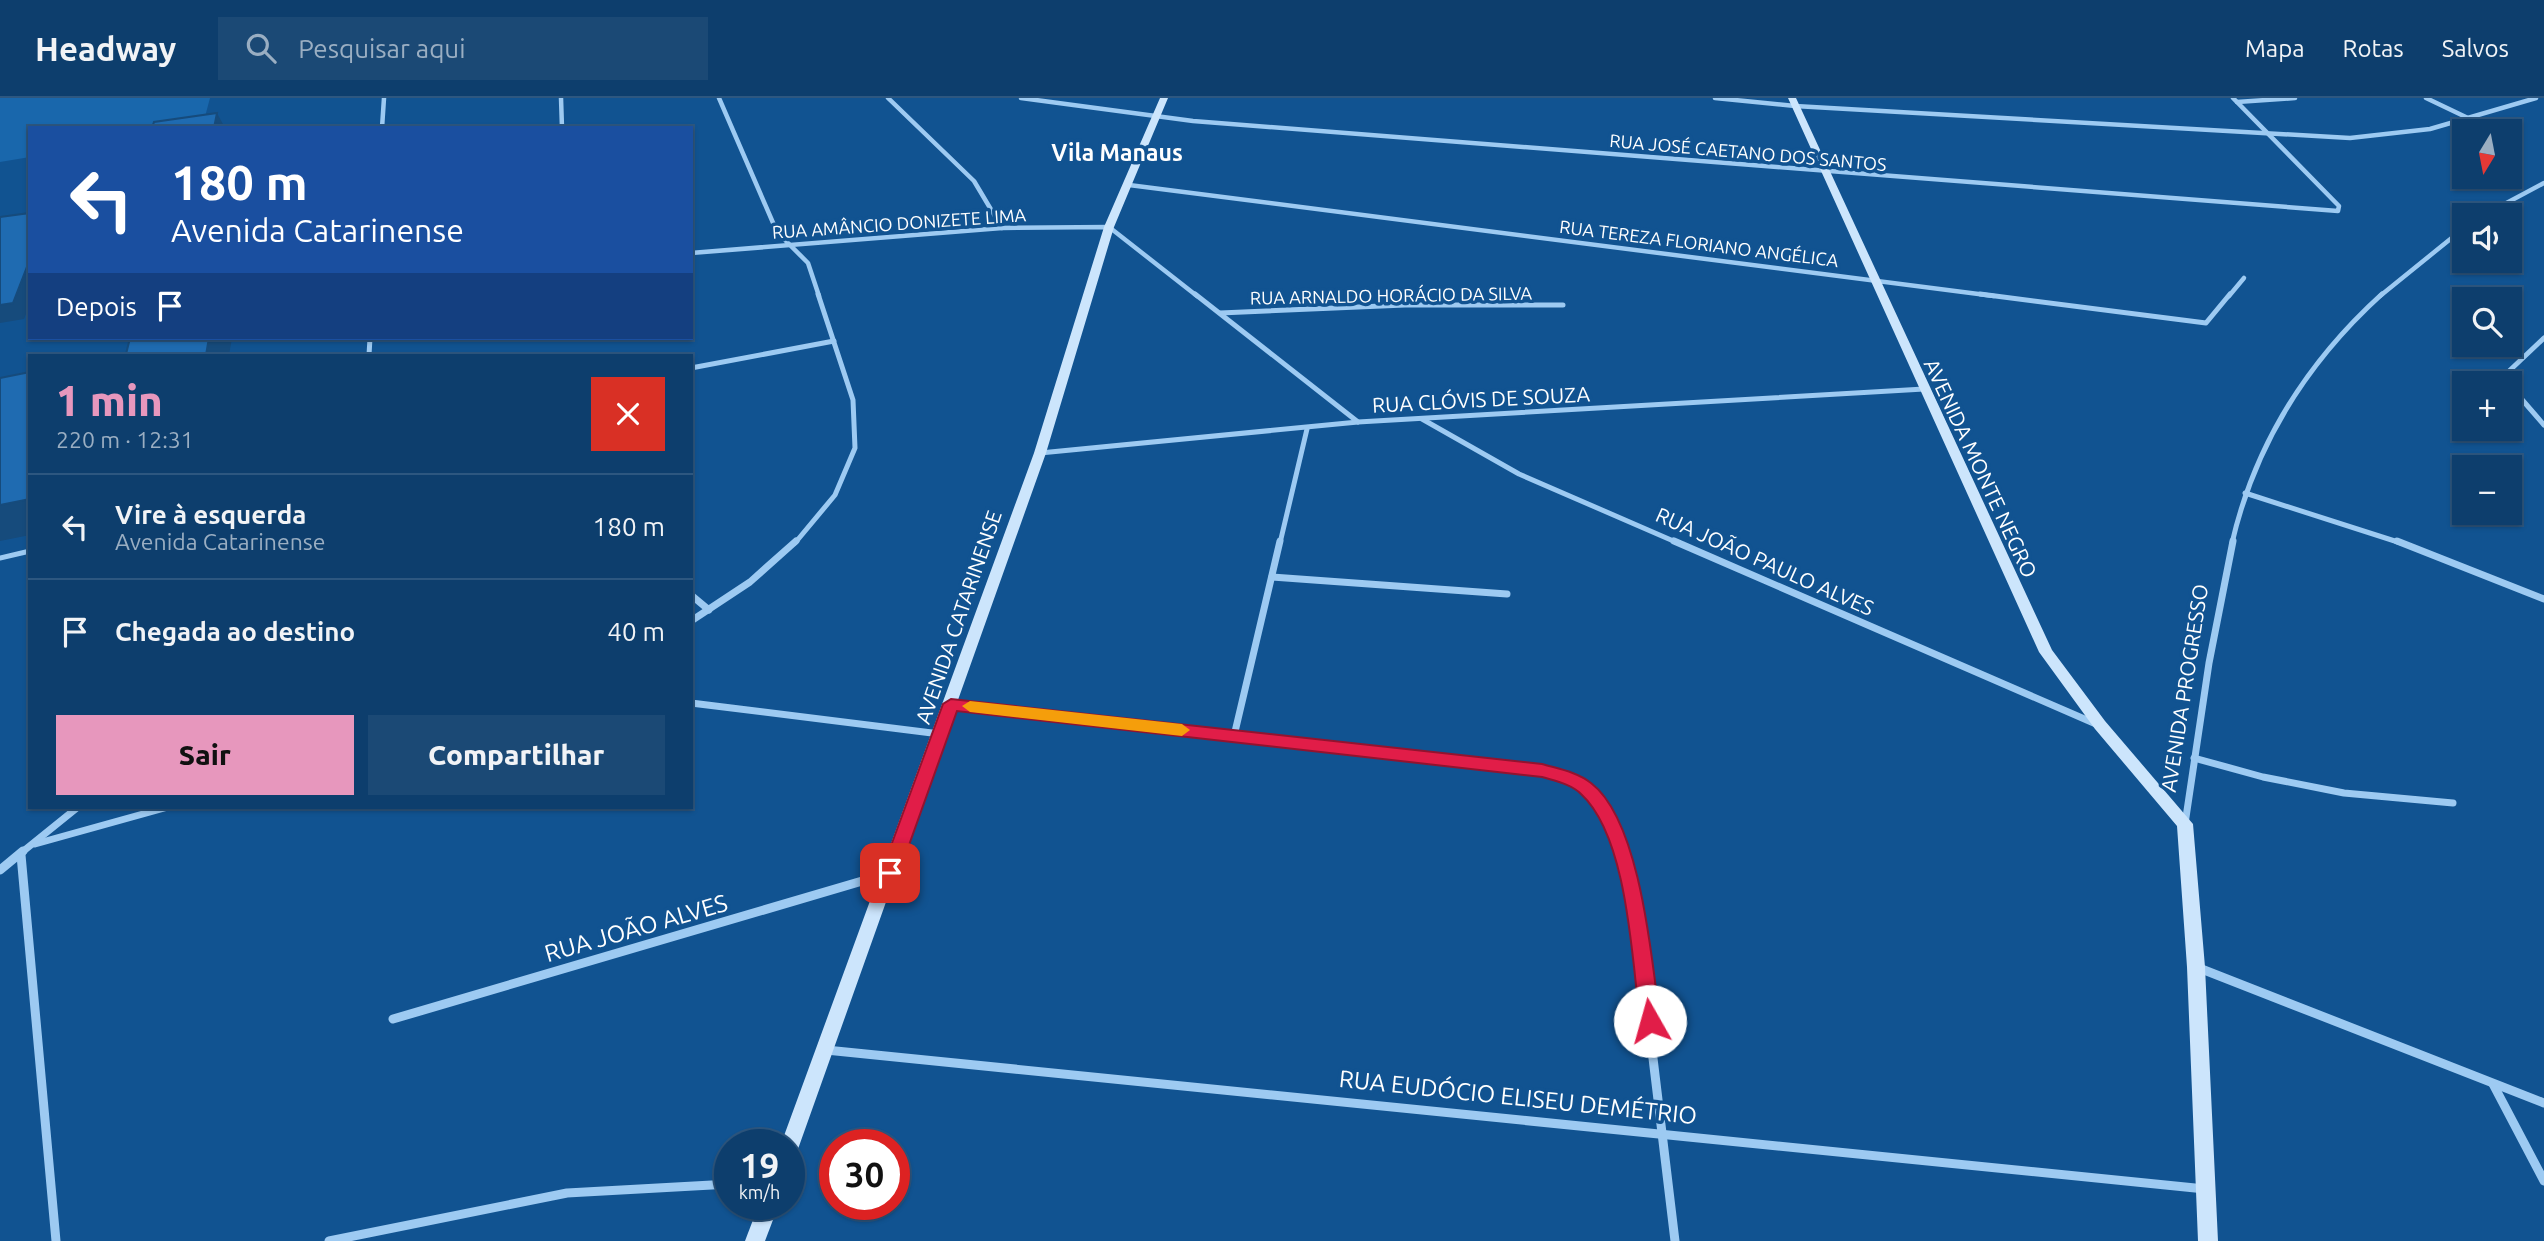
<!DOCTYPE html>
<html lang="pt">
<meta charset="utf-8">
<style>
:root{--surface:#0d3e6d;--page:#1b4975;--text:#f1f3f6;--muted:#9aaec2;--line:#2d5780;--accent:#e797bd}
body{margin:0;font-family:Ubuntu,sans-serif;background:var(--page);color:var(--text);height:100vh;display:flex;flex-direction:column;font-size:26px;white-space:nowrap}
*{box-sizing:border-box;margin:0}
p{font-size:23px;color:var(--muted)}
.icon{flex:none;width:38px;height:38px;fill:none;stroke:currentColor;stroke-width:2;stroke-linecap:round;stroke-linejoin:round}
.map{position:relative;flex:1;overflow:hidden}
.details{position:absolute;left:28px;top:256px;width:665px;height:455px;display:flex;flex-direction:column;background:var(--surface);border-radius:0px;box-shadow:0 2px 5px #0004,0 0 0 2px var(--line)}
.details>*{flex:none}
.banner{position:absolute;left:28px;top:28px;width:665px;height:214px;border-radius:0px;box-shadow:0 2px 5px #0004,0 0 0 2px var(--line);background:#1a4fa0;color:#fff;overflow:hidden}
.needle{width:46px;rotate:190deg}
.tools{position:absolute;left:2452px;top:21px;display:grid;gap:14px}
.tools a{display:grid;place-items:center;width:70px;height:70px;border-radius:0px;background:var(--surface);box-shadow:0 2px 5px #0004,0 0 0 2px var(--line);font-size:35px}
.speed{position:absolute;left:714px;top:1031px;display:flex;gap:14px;font-size:35px;font-weight:700;text-align:center}
.speed>*{display:grid;place-content:center;width:91px;height:91px;border-radius:50%;background:var(--surface);box-shadow:0 2px 5px #0004,0 0 0 2px var(--line);line-height:1}
.speed small{font-size:18px;font-weight:400}
.speed .limit{border:10px solid #d22;background:#fff;color:#111}
.pin{position:absolute;display:grid;place-items:center;width:60px;height:60px;color:#fff;margin:-30px;border-radius:14px;box-shadow:0 4px 10px #0006}
.me{position:absolute;width:77px;margin:-38px;rotate:353deg;stroke-linejoin:round;filter:drop-shadow(0 0 5px #0008)}
.turn{display:flex;align-items:center;gap:24px;height:147px;padding:0 28px;font-size:32px}
.turn .icon{width:91px;height:91px;stroke-width:2.5}
.turn b{display:block;font-size:49px;line-height:60px}
.then{display:flex;align-items:center;height:66px;padding:0 28px;background:#0003;gap:14px;font-size:26px}
.round{display:grid;place-items:center;flex:none;width:74px;height:74px;border-radius:0px;background:var(--page)}
.summary{display:flex;align-items:center;justify-content:space-between;height:119px;padding:0 28px}
h1{font-size:42px;font-weight:800;line-height:52px;color:var(--accent)}
.action{display:flex;gap:14px;margin-top:auto;padding:14px 28px}
.action a{flex:1;height:80px;border-radius:0px;background:var(--accent);color:#111;font-size:28px;font-weight:800;line-height:80px;text-align:center}
.action a+a{background:var(--page);color:var(--text)}
ul{padding:0;list-style:none}
li{display:flex;align-items:center;gap:21px;height:105px;padding:0 28px;border-top:2px solid var(--line)}
li div{flex:1}
li b{display:block;font-size:26px}
li em{font-style:normal}
header{display:flex;align-items:center;gap:42px;box-sizing:border-box;height:98px;padding:0 35px;background:var(--surface);border-bottom:2px solid var(--line)}
header strong{font-size:33px}
nav{display:flex;gap:38px;margin-inline-start:auto;font-size:24px}
.search{width:490px;height:63px;background:var(--page);display:flex;align-items:center;gap:18px;box-sizing:border-box;padding:0 24px;border-radius:0px;color:var(--muted);font-size:26px}
.map>svg:first-child{display:block}
</style>
<header>
<strong>Headway</strong>
<div class="search"><svg class="icon" aria-label="search" viewBox="0 0 24 24"><circle cx="10" cy="10" r="6"/><path d="M15 15l6 6"/></svg>Pesquisar aqui</div>
<nav><a>Mapa</a><a>Rotas</a><a>Salvos</a></nav>
</header>
<div class="map">
<svg width="2544" height="1143" viewBox="0 0 2544 1143">
<rect width="100%" height="100%" fill="#115391"/>
<polygon fill="#1967ac" points="0,0 210,0 202,30 30,30 30,59 0,64"/>
<g fill="none" stroke-linecap="round" stroke-linejoin="round">
<polyline stroke="#9dcaf2" stroke-width="5" points="0,460 30,453"/>
<g stroke="#9dcaf2" stroke-width="4.5">
<polyline points="561,0 562,30"/>
<polyline points="719,0 777,134 808,165 819,198"/>
<polyline points="888,0 974,83 1002,130"/>
<polyline points="1021,0 1193,23 2338,113 2339,108 2233,0"/>
<polyline points="1715,0 1795,8 2350,40 2430,31 2536,0"/>
<polyline points="2426,0 2470,21"/>
<polyline points="2237,4 2295,0"/>
<polyline points="382,30 384,0"/>
<polyline points="1129,87 1994,198"/>
<polyline points="2484,117 2544,85"/>
<polyline points="691,155 1002,130 1109,129 1197,198"/>
<polyline points="2229,198 2244,180"/>
<polyline points="2380,198 2464,130"/>
</g>
<g stroke="#9dcaf2" stroke-width="5">
<polyline points="1195,196 1358,324"/>
<polyline points="1980,196 2206,225 2230,196"/>
<polyline points="1220,215 1405,207 1563,207"/>
<polyline points="2544,240 2507,275 2512,290 2544,327"/>
<polyline points="369,257 370,240"/>
<polyline points="691,270 834,243"/>
<polyline points="1422,321 1519,376 1678,445"/>
<polyline points="1040,355 1358,324 1924,291"/>
<polyline points="2245,395 2401,445"/>
<polyline points="795,445 835,397 855,350 853,302 818,196"/>
<polyline points="1280,445 1307,331"/>
<path d="M2232 445C2255 346 2307 264 2382 196"/>
</g>
<g stroke="#9dcaf2" stroke-width="7">
<polyline points="1674,443 2096,626"/>
<polyline points="2397,443 2544,501"/>
<polyline points="1272,479 1507,496"/>
<polyline points="691,497 709,512"/>
<polyline points="691,523 750,484 796,443"/>
<polyline points="691,605 940,636"/>
<path d="M951 606 1542 673C1592 686 1606 707 1622 755"/>
<polyline points="1234,638 1280,443"/>
<polyline points="2194,660 2263,679 2344,695 2453,705"/>
<polyline points="2185,726 2209,565 2233,443"/>
<polyline points="35,746 168,709"/>
<polyline points="21,755 78,709"/>
</g>
<g stroke="#9dcaf2" stroke-width="9">
<polyline points="1622,753 1633,794 1675,1143"/>
<polyline points="21,757 56,1143"/>
<polyline points="0,772 23,753"/>
<polyline points="2199,870 2544,1005"/>
<polyline points="393,921 886,776"/>
<polyline points="826,952 2205,1091"/>
<polyline points="2493,986 2544,1083"/>
<polyline points="329,1143 567,1095 730,1086"/>
</g>
<g fill="#cce5fc" fill-rule="evenodd">
<polygon points="1160,0 1168,0 1114,129 1046,355 798,1051 796,1057 789,1060 789,1046 781,1046 1034,355 1104,129"/>
<polygon points="1788,0 1796,0 2052,552 2105,623 2193,726 2205,869 2218,1143 2198,1143 2187,869 2177,728 2095,631 2039,554"/>
<polygon points="759,1106 779,1106 765,1143 745,1143"/>
</g>
</g>
<g fill="#164b7c">
<polygon points="217,15 225,30 214,30"/>
<polygon points="30,161 30,206 24,221 0,225 0,207"/>
<polygon points="209,240 232,240 229,257 206,257"/>
<polygon points="30,401 30,437 0,443 0,407"/>
</g>
<g fill="#1f6bb1" stroke="#164b7c" stroke-width="2">
<polygon points="217,15 214,30 152,30 154,24"/>
<polygon points="30,115 30,161 13,205 0,207 0,119"/>
<polygon points="130,240 209,240 206,257 119,257 126,256"/>
<polygon points="30,274 30,401 0,407 0,280"/>
</g>
<path fill="#e11d48" stroke="#92132f" stroke-width="2" d="M951 601 1542 666C1559 671 1577 674 1591 685 1641 723 1652 864 1660 923L1657 930 1650 932 1643 930 1640 923C1632 863 1628 739 1581 696 1571 686 1555 683 1542 679L957 613 899 775 890 783 884 780 881 775 943 606Z"/>
<polygon fill="#f59e0b" points="970,603 1182,626 1190,632 1182,638 970,614 962,608"/>
<g text-anchor="middle" dominant-baseline="central" stroke-width="7" stroke-linejoin="round" paint-order="stroke">
<g font-size="18" fill="#fff" stroke="#115391">
<text transform="translate(1748 54) rotate(5)">RUA JOSÉ CAETANO DOS SANTOS</text>
<text transform="translate(899 125) rotate(-4)">RUA AMÂNCIO DONIZETE LIMA</text>
<text transform="translate(1699 145) rotate(7)">RUA TEREZA FLORIANO ANGÉLICA</text>
<text transform="translate(1391 197) rotate(-1)">RUA ARNALDO HORÁCIO DA SILVA</text>
</g>
<g font-size="21" fill="#fff" stroke="#115391">
<text transform="translate(1481 301) rotate(-3)">RUA CLÓVIS DE SOUZA</text>
<text transform="translate(1981 370) rotate(65)">AVENIDA MONTE NEGRO</text>
<text transform="translate(1765 463) rotate(24)">RUA JOÃO PAULO ALVES</text>
<text transform="translate(958 519) rotate(-71)">AVENIDA CATARINENSE</text>
<text transform="translate(2184 590) rotate(-81)">AVENIDA PROGRESSO</text>
</g>
<g font-size="23" font-weight="bold" fill="#fff" stroke="#115391">
<text x="1117" y="54">Vila Manaus</text>
</g>
<g font-size="24" fill="#fff" stroke="#115391">
<text transform="translate(636 830) rotate(-16)">RUA JOÃO ALVES</text>
<text transform="translate(1518 999) rotate(6)">RUA EUDÓCIO ELISEU DEMÉTRIO</text>
</g>
</g>
</svg>
<div class="tools">
<a><svg class="needle" viewBox="-14 -14 28 28"><path d="M0-13l5 13h-10z" fill="#e53935"/><path d="M0 13l5-13h-10z" fill="#9aaec2"/></svg></a>
<a><svg class="icon" aria-label="sound" viewBox="0 0 24 24"><path d="M4 9h4l5-4v14l-5-4H4zM17 9q2 3 0 6"/></svg></a>
<a><svg class="icon" aria-label="search" viewBox="0 0 24 24"><circle cx="10" cy="10" r="6"/><path d="M15 15l6 6"/></svg></a>
<a>+</a>
<a>−</a>
</div>
<div class="speed"><div>19<small>km/h</small></div><div class="limit">30</div></div>
<div class="pin" style="left:890px;top:775px;background:#d93025"><svg class="icon" aria-label="arrive" viewBox="0 0 24 24"><path d="M6 21V4h12l-3 4 3 4H6"/></svg></div>
<svg class="me" style="left:1650px;top:923px" viewBox="-20 -20 40 40"><circle r="19" fill="#fff"/><path d="M0-13L10 11 0 6-10 11z" fill="#e11d48"/></svg>
<div class="banner">
<div class="turn"><svg class="icon" aria-label="left" viewBox="0 0 24 24"><path d="M17 20v-9H6M10 6l-5 5 5 5"/></svg><div><b>180 m</b>Avenida Catarinense</div></div>
<div class="then">Depois<svg class="icon" aria-label="arrive" viewBox="0 0 24 24"><path d="M6 21V4h12l-3 4 3 4H6"/></svg></div>
</div>
<section class="details">
<div class="summary"><div><h1>1 min</h1><p>220 m · 12:31</p></div><a class="round" style="background:#d93025;color:#fff"><svg class="icon" aria-label="close" viewBox="0 0 24 24"><path d="M6 6l12 12M18 6L6 18"/></svg></a></div>
<ul>
<li><svg class="icon" aria-label="left" viewBox="0 0 24 24"><path d="M17 20v-9H6M10 6l-5 5 5 5"/></svg><div><b>Vire à esquerda</b><p>Avenida Catarinense</p></div><em>180 m</em></li>
<li><svg class="icon" aria-label="arrive" viewBox="0 0 24 24"><path d="M6 21V4h12l-3 4 3 4H6"/></svg><div><b>Chegada ao destino</b></div><em>40 m</em></li>
</ul>
<div class="action"><a>Sair</a><a>Compartilhar</a></div>
</section>
</div>
